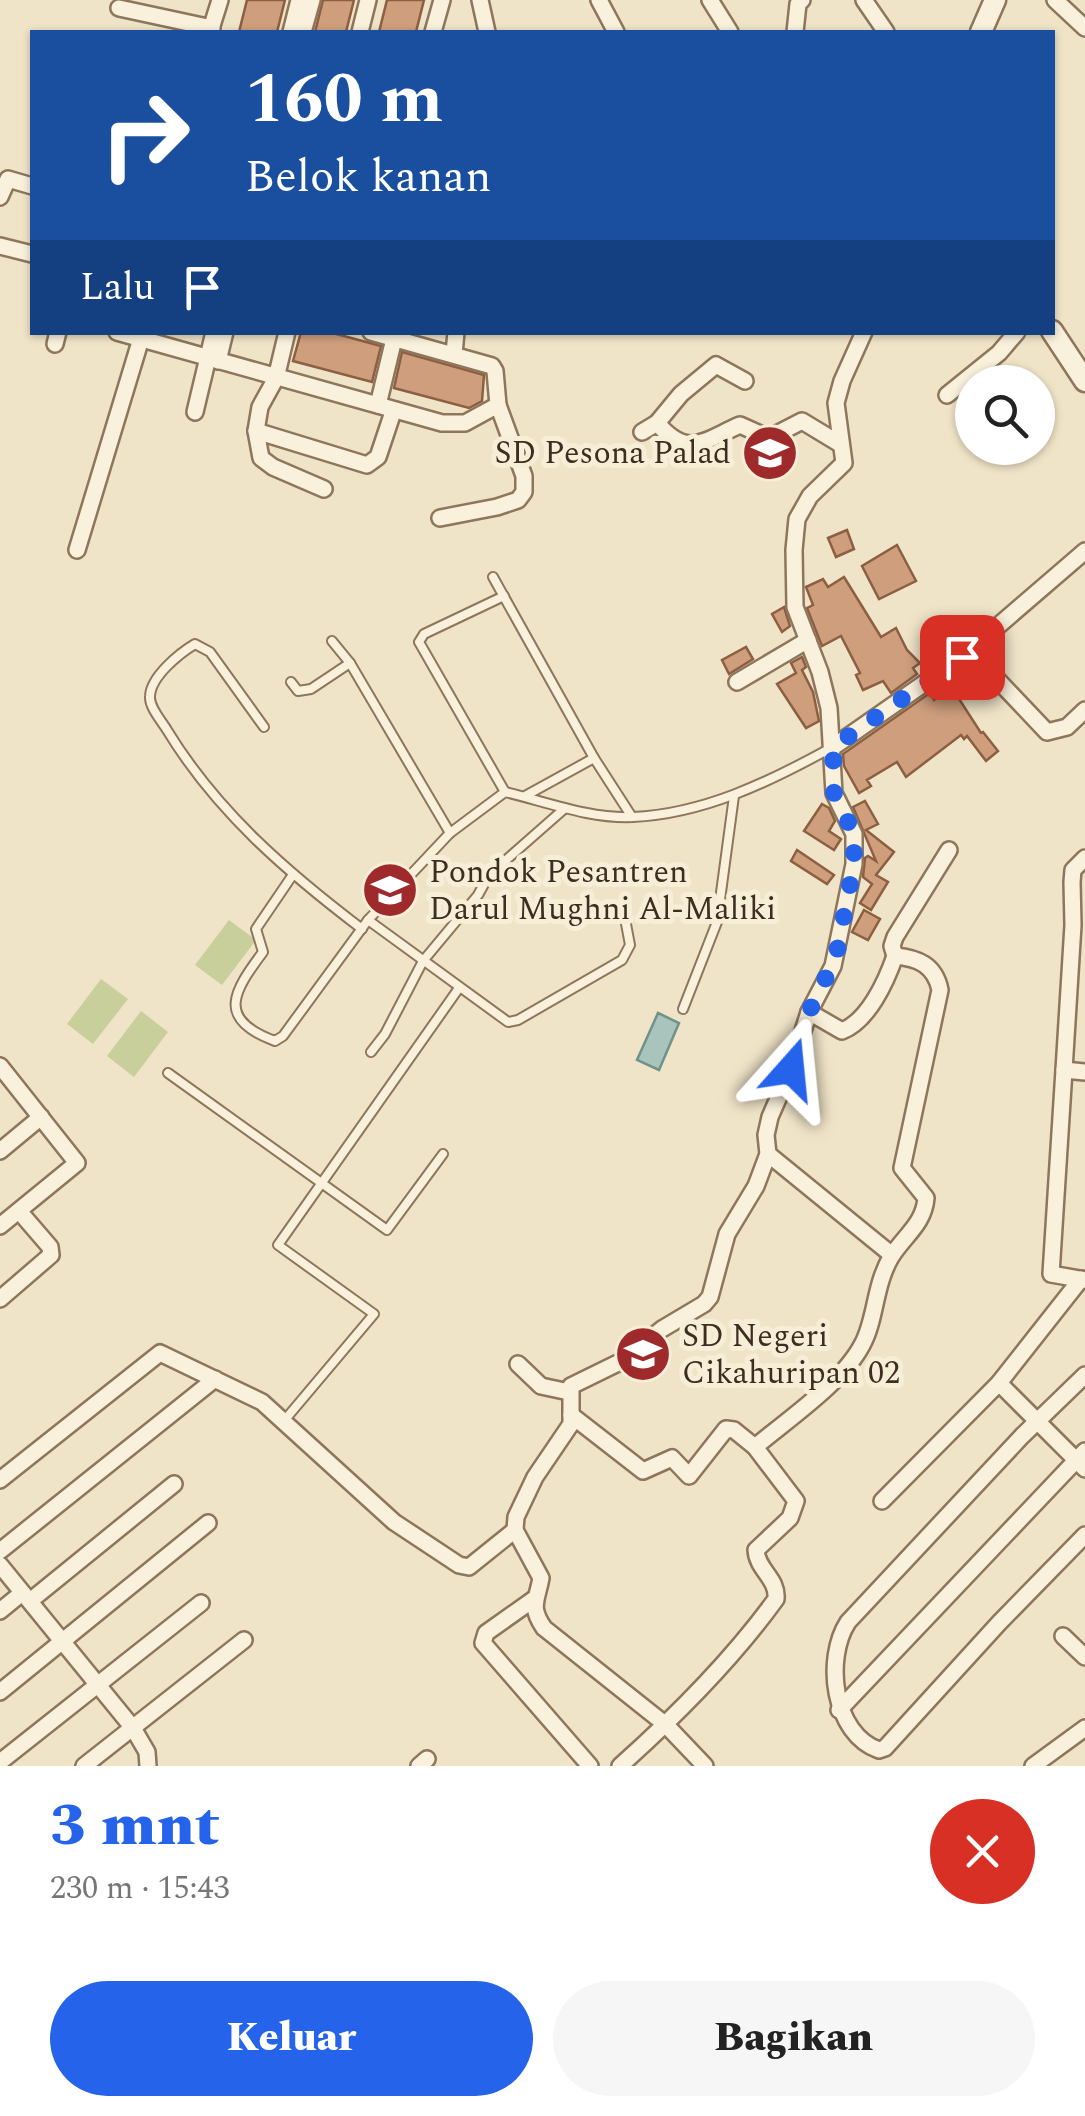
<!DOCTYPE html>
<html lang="id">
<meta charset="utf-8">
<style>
:root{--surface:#fff;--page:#f6f6f6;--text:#222;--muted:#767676;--accent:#2563eb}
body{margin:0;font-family:Spectral,serif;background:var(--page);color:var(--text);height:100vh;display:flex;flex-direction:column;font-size:38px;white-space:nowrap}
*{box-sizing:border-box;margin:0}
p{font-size:32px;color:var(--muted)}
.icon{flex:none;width:55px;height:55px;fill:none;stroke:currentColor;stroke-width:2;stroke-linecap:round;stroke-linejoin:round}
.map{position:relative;height:1766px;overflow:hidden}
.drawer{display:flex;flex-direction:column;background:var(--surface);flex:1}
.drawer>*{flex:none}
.guide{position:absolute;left:30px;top:30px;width:1025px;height:305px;border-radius:0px;box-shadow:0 2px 8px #0004;background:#1a4fa0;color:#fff;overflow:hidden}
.buttons{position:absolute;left:955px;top:365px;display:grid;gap:20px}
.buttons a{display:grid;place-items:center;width:100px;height:100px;border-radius:50%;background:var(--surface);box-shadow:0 2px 8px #0004;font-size:50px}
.pin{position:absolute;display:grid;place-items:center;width:85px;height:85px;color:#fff;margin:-42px;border-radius:20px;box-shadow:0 5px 15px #0006}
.me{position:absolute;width:110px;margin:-55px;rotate:18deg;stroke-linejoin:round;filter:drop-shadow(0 0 8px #0008)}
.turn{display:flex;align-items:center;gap:35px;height:210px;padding:0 50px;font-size:45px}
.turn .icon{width:130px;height:130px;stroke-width:2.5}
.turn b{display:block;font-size:70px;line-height:85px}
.then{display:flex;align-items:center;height:95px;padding:0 50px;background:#0003;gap:20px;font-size:38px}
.round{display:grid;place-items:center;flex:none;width:105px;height:105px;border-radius:52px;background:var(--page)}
.headline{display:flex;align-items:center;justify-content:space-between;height:170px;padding:0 50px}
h1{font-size:60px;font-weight:800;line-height:75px;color:var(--accent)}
.button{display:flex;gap:20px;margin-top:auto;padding:20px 50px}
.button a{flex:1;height:115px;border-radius:60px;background:var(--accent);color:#fff;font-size:40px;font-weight:800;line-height:115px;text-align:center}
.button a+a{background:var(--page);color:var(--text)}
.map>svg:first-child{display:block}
</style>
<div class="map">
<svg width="1085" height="1766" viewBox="0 0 1085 1766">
<rect width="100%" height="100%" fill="#f0e4c8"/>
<g fill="#c9cf9b">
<polygon points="229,920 256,940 222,985 195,965"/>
<polygon points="101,979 128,999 93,1044 67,1024"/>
<polygon points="141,1011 168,1032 134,1077 107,1056"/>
</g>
<polygon fill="#a9c4bc" stroke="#6f938a" stroke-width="2.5" points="658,1013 679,1023 659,1070 637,1060"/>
<g fill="#cf9f7d" stroke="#8d5f41" stroke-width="2.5">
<polygon points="247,0 285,0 277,32 239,32"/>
<polygon points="323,0 354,0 346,32 315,32"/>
<polygon points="387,0 424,0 416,32 379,32"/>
<polygon points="301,332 329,332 381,346 372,382 293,361"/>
<polygon points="402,352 484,375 482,401 469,408 394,388"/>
<polygon points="847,530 854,549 836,557 828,538"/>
<polygon points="897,545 916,581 879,599 862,566"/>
<polygon points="844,577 881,637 896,628 907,650 920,663 913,668 917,674 891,693 883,681 863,690 856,675 860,673 841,636 822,646 807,608 813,605 806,587 823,579 828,587"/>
<polygon points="784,607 790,626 782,632 772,614"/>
<polygon points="746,647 753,659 729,674 722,660"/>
<polygon points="802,657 806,667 802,670 813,692 819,721 806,728 777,684 796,673 791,663"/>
<polygon points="952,688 981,733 983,732 998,751 986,761 967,736 964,739 961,735 906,777 897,762 867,780 871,786 859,793 844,766 843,754 930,693 934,700"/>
<polygon points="865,801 878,824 866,830 894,852 876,875 888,882 871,910 860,903 872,884 863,877 865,858 868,856 876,861 853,807"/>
<polygon points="822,804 829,808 835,821 829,831 841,839 834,850 804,831"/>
<polygon points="797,850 834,875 827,884 791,861"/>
<polygon points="864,910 880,919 868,940 852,932"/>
</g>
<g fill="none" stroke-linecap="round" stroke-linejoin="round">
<g stroke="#8d765c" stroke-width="12">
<g id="service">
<polyline points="493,577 594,758 632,817"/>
<polyline points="504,596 424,634 419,642 505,792"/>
<polyline points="332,641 350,663 450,833"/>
<polyline points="291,682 298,691 311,689 350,663"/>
<path d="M264 727 210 652 195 644C180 653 151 676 150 696 149 707 161 720 167 730 217 812 287 872 362 929"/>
<polyline points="525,796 594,758"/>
<path d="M292 876 256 929 263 952C234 991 215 1019 275 1041L283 1036 368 920 450 833 505 792C547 802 590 819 633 817 703 814 769 782 829 749"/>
<polyline points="368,920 508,1022 518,1020 622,960 630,945 623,908"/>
<polyline points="683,1009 717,922 734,796"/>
<polyline points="371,1052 385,1034 423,961 478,895 489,875 564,809"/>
<polyline points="168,1073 387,1230 443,1154"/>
<polyline points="283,1422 374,1314 278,1245 459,988"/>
</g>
</g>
<g stroke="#8d765c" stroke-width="20">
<g id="minor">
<polyline points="480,0 487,32"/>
<polyline points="599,0 616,32"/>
<polyline points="710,0 730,32"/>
<polyline points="864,0 886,32"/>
<polyline points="1055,0 1085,28"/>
<polyline points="119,8 212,28"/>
<polyline points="210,32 220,0"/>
<polyline points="291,32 299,0"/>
<polyline points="303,32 312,0"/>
<polyline points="360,32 368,0"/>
<polyline points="433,32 442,0"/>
<polyline points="795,32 798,4 802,0"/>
<polyline points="0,197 8,179 32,186"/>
<polyline points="0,246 32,254"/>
<polyline points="117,332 442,423 465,423 498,405"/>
<polyline points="287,332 276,378 260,407 256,431 367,465 378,457 393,412"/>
<polyline points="371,332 492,366 495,371 498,405 524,476 524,492 518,500 497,507 440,518"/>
<polyline points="55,344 58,332"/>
<polyline points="454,354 456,332"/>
<polyline points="218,361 225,332"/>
<polyline points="947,395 999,353 1017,332"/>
<polyline points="378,405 394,339"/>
<polyline points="195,412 214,332"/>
<polyline points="657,423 681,394 716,365 745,381"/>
<polyline points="256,431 261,458 273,467 324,489"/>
<path d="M642 432 657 423C688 459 703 441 740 425L769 438 802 421 840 444"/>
<polyline points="77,550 143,332"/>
<polyline points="962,657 1085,551"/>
<polyline points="737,682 808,640"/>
<polyline points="833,747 962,657 992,674 1047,732 1067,727 1085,710"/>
<polyline points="895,956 892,946 895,937 949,850"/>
<polyline points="0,1066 77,1163 0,1226"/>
<polyline points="1064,1070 1073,925 1072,882 1073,870 1085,858"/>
<polyline points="1085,1072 1064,1070 1051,1274 1085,1280"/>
<polyline points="0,1151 41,1117"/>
<polyline points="768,1154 892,1255"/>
<polyline points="0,1299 51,1255 50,1247 19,1211"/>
<polyline points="518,1364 541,1386 569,1392"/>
<path d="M1085 1375 1022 1436 848 1622C824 1659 833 1734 879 1750L885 1748 999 1623 1085 1535"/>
<polyline points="999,1383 1085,1469"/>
<path d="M571 1415 643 1471 672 1458 689 1476 726 1429 734 1430 755 1447C788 1419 842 1383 862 1345 876 1320 874 1286 891 1257 904 1236 924 1224 926 1198L902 1168 940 990C935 965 918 958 895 956 886 982 868 1021 842 1031L809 1012"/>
<polyline points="0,1480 160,1353 262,1402 394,1522 459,1565 469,1567 515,1530"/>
<polyline points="882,1501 999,1383 1081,1279"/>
<polyline points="0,1551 215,1379"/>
<polyline points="0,1565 133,1728 147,1752 148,1766"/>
<polyline points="534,1599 486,1633 483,1643 590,1766"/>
<polyline points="30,1601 174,1484"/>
<polyline points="0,1611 22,1593"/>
<polyline points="1063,1636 1085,1657"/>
<polyline points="0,1692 208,1523"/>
<polyline points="839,1710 1085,1451"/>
<polyline points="0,1762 201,1603"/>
<polyline points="84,1766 244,1640"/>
<polyline points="419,1766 427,1759"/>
<path d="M620 1766C677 1715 731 1661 776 1599 778 1578 757 1570 756 1550L790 1518 796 1501 755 1447"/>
<path d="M705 1766 666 1725 544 1628C529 1606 537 1601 541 1578L515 1530 516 1517 535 1477 571 1424V1386L622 1361 662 1329 704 1304 710 1297 727 1234 756 1186 768 1154 766 1135 770 1117 791 1069 809 1012 833 966 854 864V834L834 793 829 708 820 672 795 607 794 550 797 519 810 496 844 463 836 403 842 381 864 332"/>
<polyline points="1033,1766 1085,1728"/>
</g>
</g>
<g stroke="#8d765c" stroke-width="25">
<g id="tertiary">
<polyline points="981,32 995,0"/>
<polyline points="1052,331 1085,381"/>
</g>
</g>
<use href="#service" stroke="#faf1dc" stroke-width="8"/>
<use href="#minor" stroke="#faf1dc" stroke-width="15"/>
<use href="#tertiary" stroke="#faf1dc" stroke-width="20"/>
</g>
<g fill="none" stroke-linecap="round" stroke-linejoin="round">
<polyline stroke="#2563eb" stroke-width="18" stroke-dasharray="0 32.4" points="791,1069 809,1012 836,957 854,864 854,834 834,793 833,747 962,657"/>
</g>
<defs>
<g id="school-disc" transform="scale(2.875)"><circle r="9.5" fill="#9e2a2b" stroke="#f7eed8"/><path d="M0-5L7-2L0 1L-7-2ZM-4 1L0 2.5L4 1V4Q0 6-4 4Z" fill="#fff"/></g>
</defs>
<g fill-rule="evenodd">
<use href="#school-disc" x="770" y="453"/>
<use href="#school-disc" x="390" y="890"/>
<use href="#school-disc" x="643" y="1354"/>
</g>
<g text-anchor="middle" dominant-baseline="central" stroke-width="10" stroke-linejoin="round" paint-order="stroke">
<g font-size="32" fill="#3d2e20" stroke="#f7eed8" text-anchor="start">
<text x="731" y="453" text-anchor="end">SD Pesona Palad</text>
<text x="429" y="872">Pondok Pesantren<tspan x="429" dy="37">Darul Mughni Al-Maliki</tspan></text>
<text x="682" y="1336">SD Negeri<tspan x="682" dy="37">Cikahuripan 02</tspan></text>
</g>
</g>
</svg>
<div class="buttons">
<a><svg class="icon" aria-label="search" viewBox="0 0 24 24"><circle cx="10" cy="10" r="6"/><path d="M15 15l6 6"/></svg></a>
</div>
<div class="pin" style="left:962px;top:657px;background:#d93025"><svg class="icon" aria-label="arrive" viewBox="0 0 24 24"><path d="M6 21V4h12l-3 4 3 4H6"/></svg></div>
<svg class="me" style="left:791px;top:1069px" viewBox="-20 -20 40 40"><path d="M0-17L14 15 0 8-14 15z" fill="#2563eb" stroke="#fff" stroke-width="4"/></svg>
<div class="guide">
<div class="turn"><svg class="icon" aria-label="right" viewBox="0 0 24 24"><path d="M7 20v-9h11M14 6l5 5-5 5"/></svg><div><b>160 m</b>Belok kanan</div></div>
<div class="then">Lalu<svg class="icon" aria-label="arrive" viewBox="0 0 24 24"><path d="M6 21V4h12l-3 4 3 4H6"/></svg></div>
</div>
</div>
<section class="drawer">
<div class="headline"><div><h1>3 mnt</h1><p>230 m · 15:43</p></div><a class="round" style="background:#d93025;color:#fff"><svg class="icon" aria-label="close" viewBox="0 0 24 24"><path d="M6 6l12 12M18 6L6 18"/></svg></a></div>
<div class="button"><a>Keluar</a><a>Bagikan</a></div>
</section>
